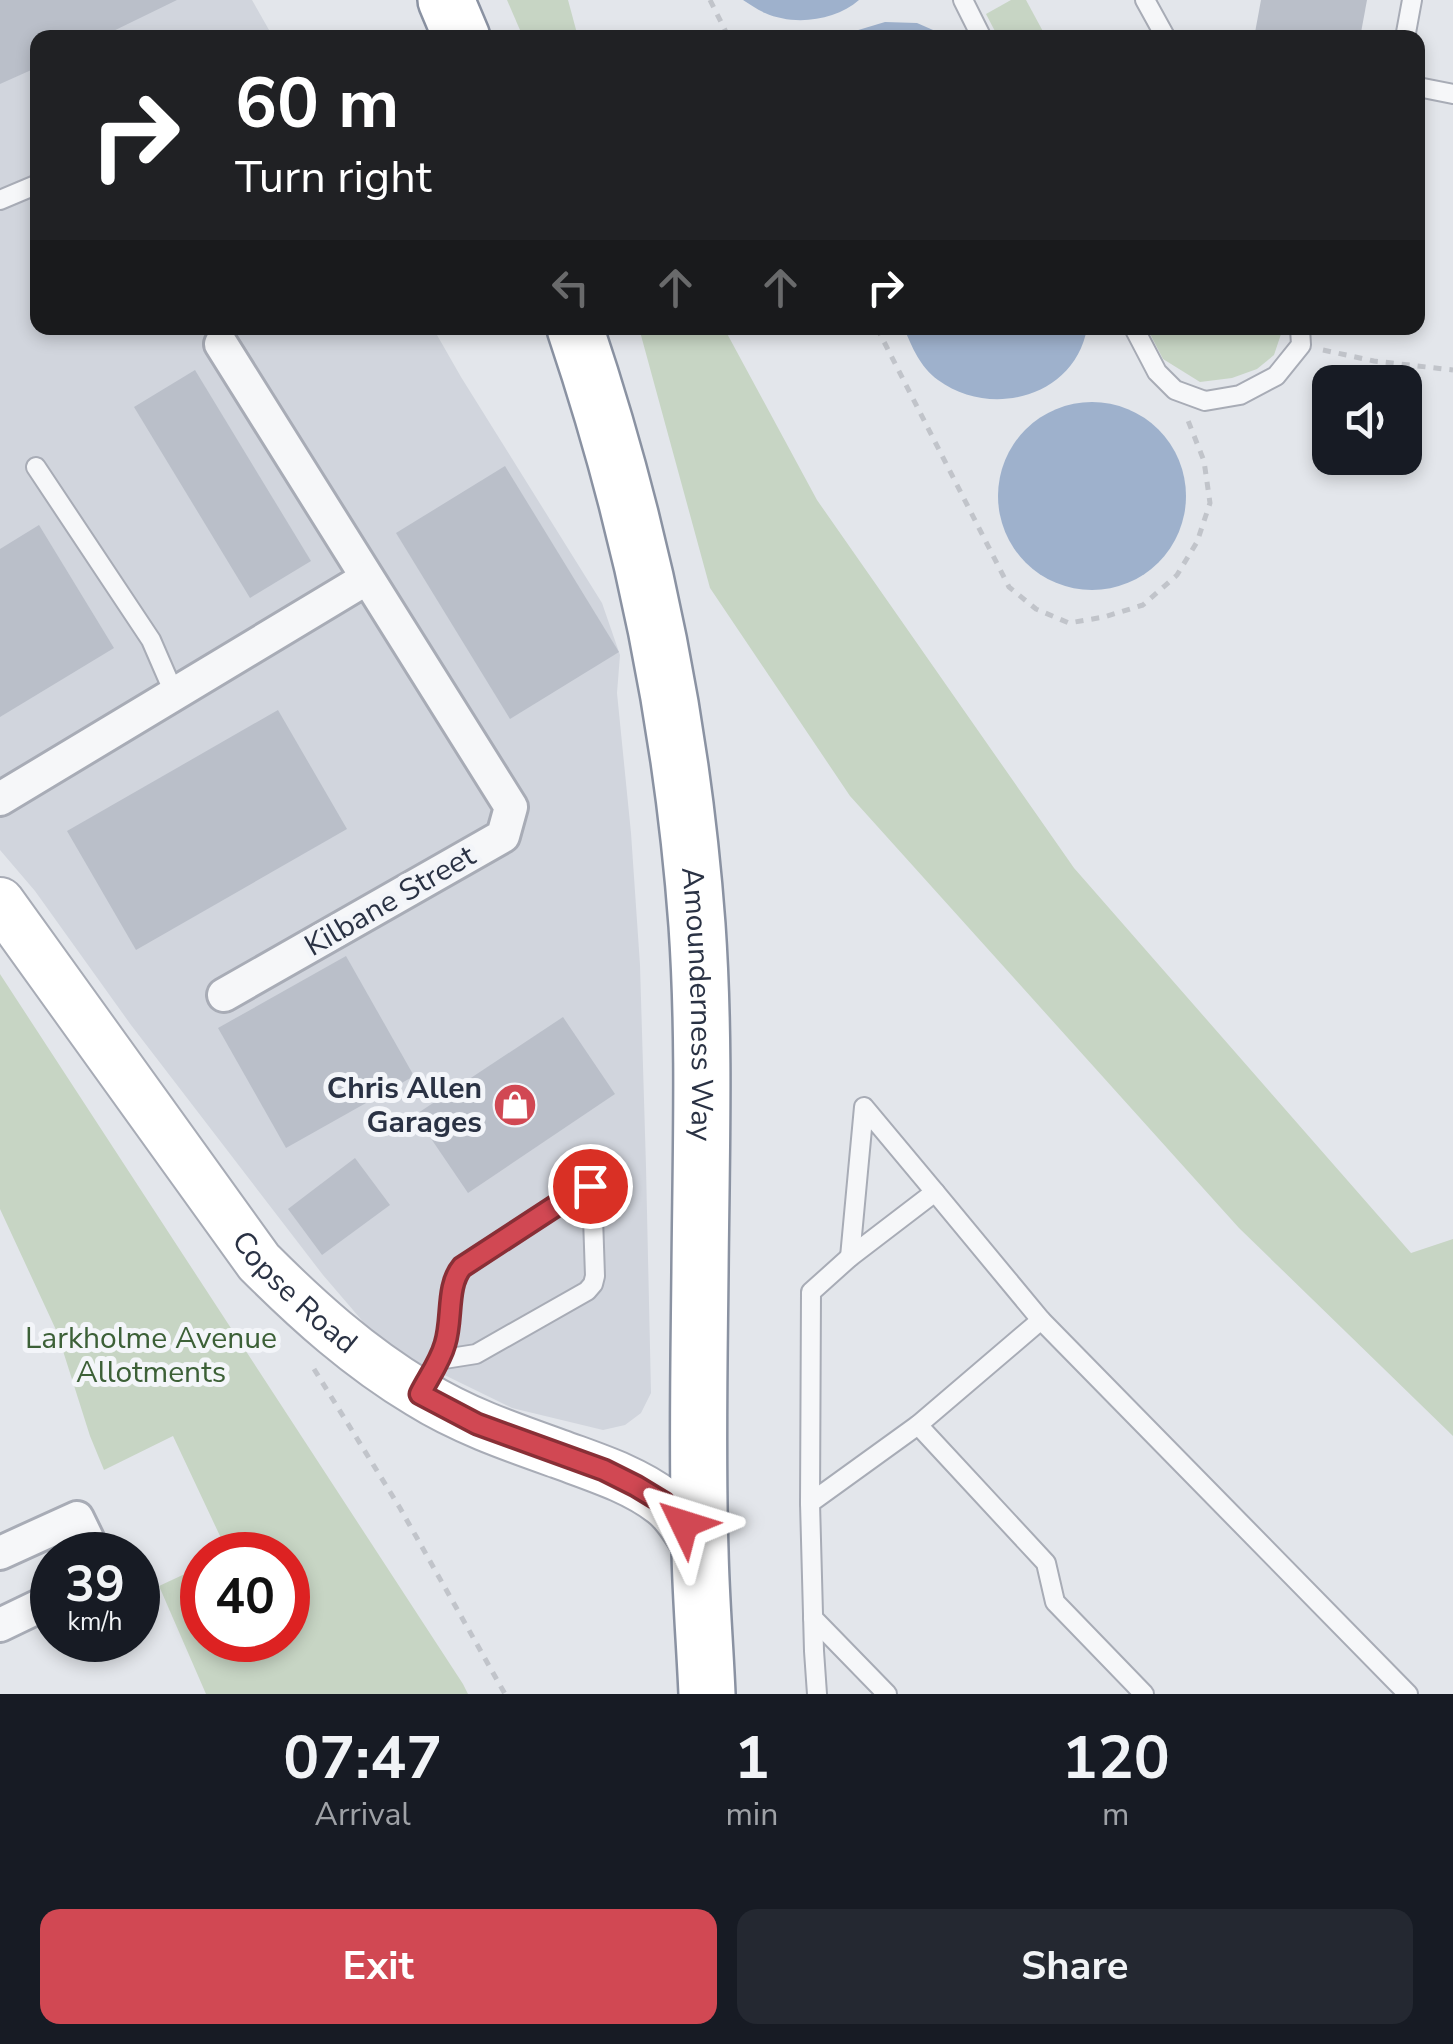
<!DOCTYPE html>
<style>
:root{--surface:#171b24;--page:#242831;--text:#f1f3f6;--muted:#9ea1a6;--accent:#d14853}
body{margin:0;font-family:"Nunito Sans",sans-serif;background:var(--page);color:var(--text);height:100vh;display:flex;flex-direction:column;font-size:38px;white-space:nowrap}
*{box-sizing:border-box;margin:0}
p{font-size:32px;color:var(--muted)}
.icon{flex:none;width:55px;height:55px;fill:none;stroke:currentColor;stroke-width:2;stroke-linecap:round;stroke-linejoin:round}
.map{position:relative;height:1694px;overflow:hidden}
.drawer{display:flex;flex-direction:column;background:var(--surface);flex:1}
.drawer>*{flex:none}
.banner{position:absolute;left:30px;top:30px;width:1395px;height:305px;border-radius:20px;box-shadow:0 5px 15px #0003;background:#202124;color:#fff;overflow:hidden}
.controls{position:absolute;left:1312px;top:365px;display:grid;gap:20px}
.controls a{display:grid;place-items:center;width:110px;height:110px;border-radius:20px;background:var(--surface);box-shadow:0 5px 15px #0003;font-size:50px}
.speed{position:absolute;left:30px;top:1532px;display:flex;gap:20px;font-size:50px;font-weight:700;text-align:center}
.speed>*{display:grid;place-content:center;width:130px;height:130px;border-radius:50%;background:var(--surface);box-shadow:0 5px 15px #0003;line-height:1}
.speed small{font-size:25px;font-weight:400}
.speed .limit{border:15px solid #d22;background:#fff;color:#111}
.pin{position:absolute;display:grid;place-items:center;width:85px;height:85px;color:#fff;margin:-42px;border:5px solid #fff;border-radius:50%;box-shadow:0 2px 10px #0007}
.me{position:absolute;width:110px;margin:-55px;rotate:311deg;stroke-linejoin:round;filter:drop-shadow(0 0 8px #0008)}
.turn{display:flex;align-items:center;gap:35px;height:210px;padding:0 40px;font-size:45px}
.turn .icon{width:130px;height:130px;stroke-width:2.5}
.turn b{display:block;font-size:70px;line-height:85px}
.lanes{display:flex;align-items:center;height:95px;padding:0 40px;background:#0003;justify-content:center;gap:50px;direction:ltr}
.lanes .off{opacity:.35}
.eta{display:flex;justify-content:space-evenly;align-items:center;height:170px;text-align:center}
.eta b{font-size:60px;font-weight:700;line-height:70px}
.primary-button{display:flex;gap:20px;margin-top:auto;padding:20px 40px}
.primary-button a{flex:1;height:115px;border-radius:20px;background:var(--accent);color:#fff;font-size:40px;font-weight:700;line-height:115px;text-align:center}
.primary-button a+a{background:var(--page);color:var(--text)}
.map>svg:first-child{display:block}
</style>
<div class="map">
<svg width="1453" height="1694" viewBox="0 0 1453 1694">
<rect width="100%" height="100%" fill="#e3e6eb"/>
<polygon fill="#d1d5dd" points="0,0 252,0 273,37 38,38 38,328 433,328 461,377 602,603 620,655 617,693 631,833 640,965 646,1167 651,1393 641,1413 625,1425 603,1430 512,1408 383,1345 323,1275 131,1025 35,891 0,850"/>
<g fill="#c7d5c4">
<polygon points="507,0 568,0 578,37 523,37"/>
<polygon points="1011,0 1026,0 1046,37 998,37 986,14"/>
<polygon points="639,328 724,328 817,500 1074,868 1411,1253 1453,1239 1453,1436 1239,1228 850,796 710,588"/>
<polygon points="1147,328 1283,328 1274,355 1257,369 1232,378 1200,382 1163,359"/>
<polygon points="0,974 463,1684 468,1694 206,1694 159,1586 202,1566 202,1640 288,1640 288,1555 227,1555 228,1553 173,1436 104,1470 90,1436 57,1332 0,1209"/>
</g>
<g fill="#9eb1cc">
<path d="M743 0H859C835 21 794 26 765 13 757 10 750 4 743 0Z"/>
<polygon points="885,22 917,23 949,37 846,37 855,31"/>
<path d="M904 328H1087C1075 397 991 419 938 380 920 367 912 347 904 328Z"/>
<circle cx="1092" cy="496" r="94"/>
</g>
<g fill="#babfc9">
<polygon points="0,0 177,0 99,38 38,38 38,67 0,84"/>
<polygon points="1261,0 1367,0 1360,38 1254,38"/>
<polygon points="195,370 311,561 250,598 134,407"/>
<polygon points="505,466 619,652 510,719 396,533"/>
<polygon points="39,525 114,648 0,717 0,549"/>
<polygon points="278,710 347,829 136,950 67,831"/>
<polygon points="346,956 414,1076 286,1148 218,1028"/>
<polygon points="563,1017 615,1094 468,1193 415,1115"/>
<polygon points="355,1158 390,1205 322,1255 288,1209"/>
</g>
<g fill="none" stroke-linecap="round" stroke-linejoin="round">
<g stroke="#a8acb6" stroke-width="22">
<g id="lane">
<polyline points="963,0 982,38"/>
<polyline points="1145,0 1166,38"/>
<polyline points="1405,38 1412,0"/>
<polyline points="1418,87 1453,94"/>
<polyline points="0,200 38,184"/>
<polyline points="1134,328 1157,372 1175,390 1205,401 1240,395 1276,376 1301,345 1300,328"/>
<polyline points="36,467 151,640 174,693"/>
<polyline points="850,1257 864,1107 935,1192"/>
<path d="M420 1393C429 1378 440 1361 445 1344 453 1319 446 1287 461 1267L581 1190 586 1187 592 1188 595 1276 593 1284 587 1291 476 1354 438 1360"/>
<polyline points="918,1425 1046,1563 1055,1602 1144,1694"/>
<polyline points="810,1503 811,1292 850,1257 935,1192 1041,1320"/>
<polyline points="813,1618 887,1694"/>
<polyline points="817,1694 814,1651 810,1503 918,1425 1041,1320 1408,1694"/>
</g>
</g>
<g stroke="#a8acb6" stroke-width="38">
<g id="street">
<polyline points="221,344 511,807 503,836 224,995"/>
<polyline points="0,799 367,578"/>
<polyline points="0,1553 77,1518 95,1555"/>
<polyline points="0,1625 52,1600"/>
</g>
</g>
<g stroke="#a8acb6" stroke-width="52">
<g id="secondary">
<path id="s1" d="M0 902 259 1262C308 1311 359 1357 419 1393 462 1420 511 1437 559 1454 594 1467 633 1479 663 1502 679 1514 689 1534 700 1551"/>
</g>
</g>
<g stroke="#8a92a2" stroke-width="60">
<g id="highway">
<polyline points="446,0 462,38"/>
<path id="s2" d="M575 328C640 521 682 721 697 925 705 1040 701 1156 700 1272 699 1365 697 1458 700 1551 701 1599 705 1646 707 1694"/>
</g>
</g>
<g stroke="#c1c4ca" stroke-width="5" stroke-dasharray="8 8" stroke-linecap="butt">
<polyline points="710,0 729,38"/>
<polyline points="877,328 1009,587 1036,609 1069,623 1104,617 1143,605 1177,575 1197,542 1210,503 1204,461 1187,418"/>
<polyline points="1323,350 1374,361 1453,370"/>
<polyline points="314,1369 400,1508 505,1694"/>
</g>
<use href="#lane" stroke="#f6f7f9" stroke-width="18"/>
<use href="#street" stroke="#f6f7f9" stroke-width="32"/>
<use href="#secondary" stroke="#fff" stroke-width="48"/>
<use href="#highway" stroke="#fff" stroke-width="55"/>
</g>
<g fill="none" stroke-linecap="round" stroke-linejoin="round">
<g stroke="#882f36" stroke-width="25">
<path id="route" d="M590 1186 580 1190 462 1267C446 1286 453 1319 445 1344 440 1362 428 1378 420 1394L477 1424 604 1470 636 1486 664 1503 684 1524"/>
</g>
<use href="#route" stroke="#d14853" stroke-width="18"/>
</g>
<defs>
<g id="shop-disc" transform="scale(2.25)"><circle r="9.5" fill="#d14853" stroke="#f3f5f9"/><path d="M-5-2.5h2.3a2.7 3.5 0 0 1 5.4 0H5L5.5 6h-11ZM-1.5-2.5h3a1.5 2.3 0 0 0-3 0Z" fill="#fff"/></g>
</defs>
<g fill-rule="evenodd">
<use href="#shop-disc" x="515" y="1105"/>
</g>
<g text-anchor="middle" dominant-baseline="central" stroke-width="10" stroke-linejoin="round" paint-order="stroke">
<g font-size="30" fill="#2a3244" stroke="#f3f5f9">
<text transform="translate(390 901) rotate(-30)">Kilbane Street</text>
<text stroke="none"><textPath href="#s2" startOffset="690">Amounderness Way</textPath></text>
<text stroke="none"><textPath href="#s1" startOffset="490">Copse Road</textPath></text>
</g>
<g font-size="30" font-weight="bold" fill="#2a3244" stroke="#f3f5f9" text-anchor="end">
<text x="482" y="1088">Chris Allen<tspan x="482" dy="34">Garages</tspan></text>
</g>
<g font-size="30" fill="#3c6037" stroke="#f3f5f9">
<text x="151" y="1338">Larkholme Avenue<tspan x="151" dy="34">Allotments</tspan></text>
</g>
</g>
</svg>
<div class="controls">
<a><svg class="icon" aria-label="sound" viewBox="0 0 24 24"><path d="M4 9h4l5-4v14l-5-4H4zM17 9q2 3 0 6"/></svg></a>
</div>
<div class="speed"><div>39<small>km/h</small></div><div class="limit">40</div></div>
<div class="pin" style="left:590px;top:1186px;background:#d93025"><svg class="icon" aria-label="arrive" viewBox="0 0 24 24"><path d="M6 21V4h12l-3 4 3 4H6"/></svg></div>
<svg class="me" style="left:684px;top:1524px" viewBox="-20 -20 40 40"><path d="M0-17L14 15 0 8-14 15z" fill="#d14853" stroke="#fff" stroke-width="4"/></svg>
<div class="banner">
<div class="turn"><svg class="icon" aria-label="right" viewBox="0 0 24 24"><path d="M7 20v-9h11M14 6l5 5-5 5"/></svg><div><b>60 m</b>Turn right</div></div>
<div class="lanes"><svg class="icon off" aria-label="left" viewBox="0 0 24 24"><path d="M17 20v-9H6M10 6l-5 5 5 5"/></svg><svg class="icon off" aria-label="ahead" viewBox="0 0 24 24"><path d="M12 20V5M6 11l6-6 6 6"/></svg><svg class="icon off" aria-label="ahead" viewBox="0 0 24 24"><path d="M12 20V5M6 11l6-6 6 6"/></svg><svg class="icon" aria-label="right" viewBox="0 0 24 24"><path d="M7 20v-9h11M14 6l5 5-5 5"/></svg></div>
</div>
</div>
<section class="drawer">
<div class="eta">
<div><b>07:47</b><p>Arrival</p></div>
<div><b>1</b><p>min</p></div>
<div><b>120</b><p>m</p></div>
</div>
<div class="primary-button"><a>Exit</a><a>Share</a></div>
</section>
